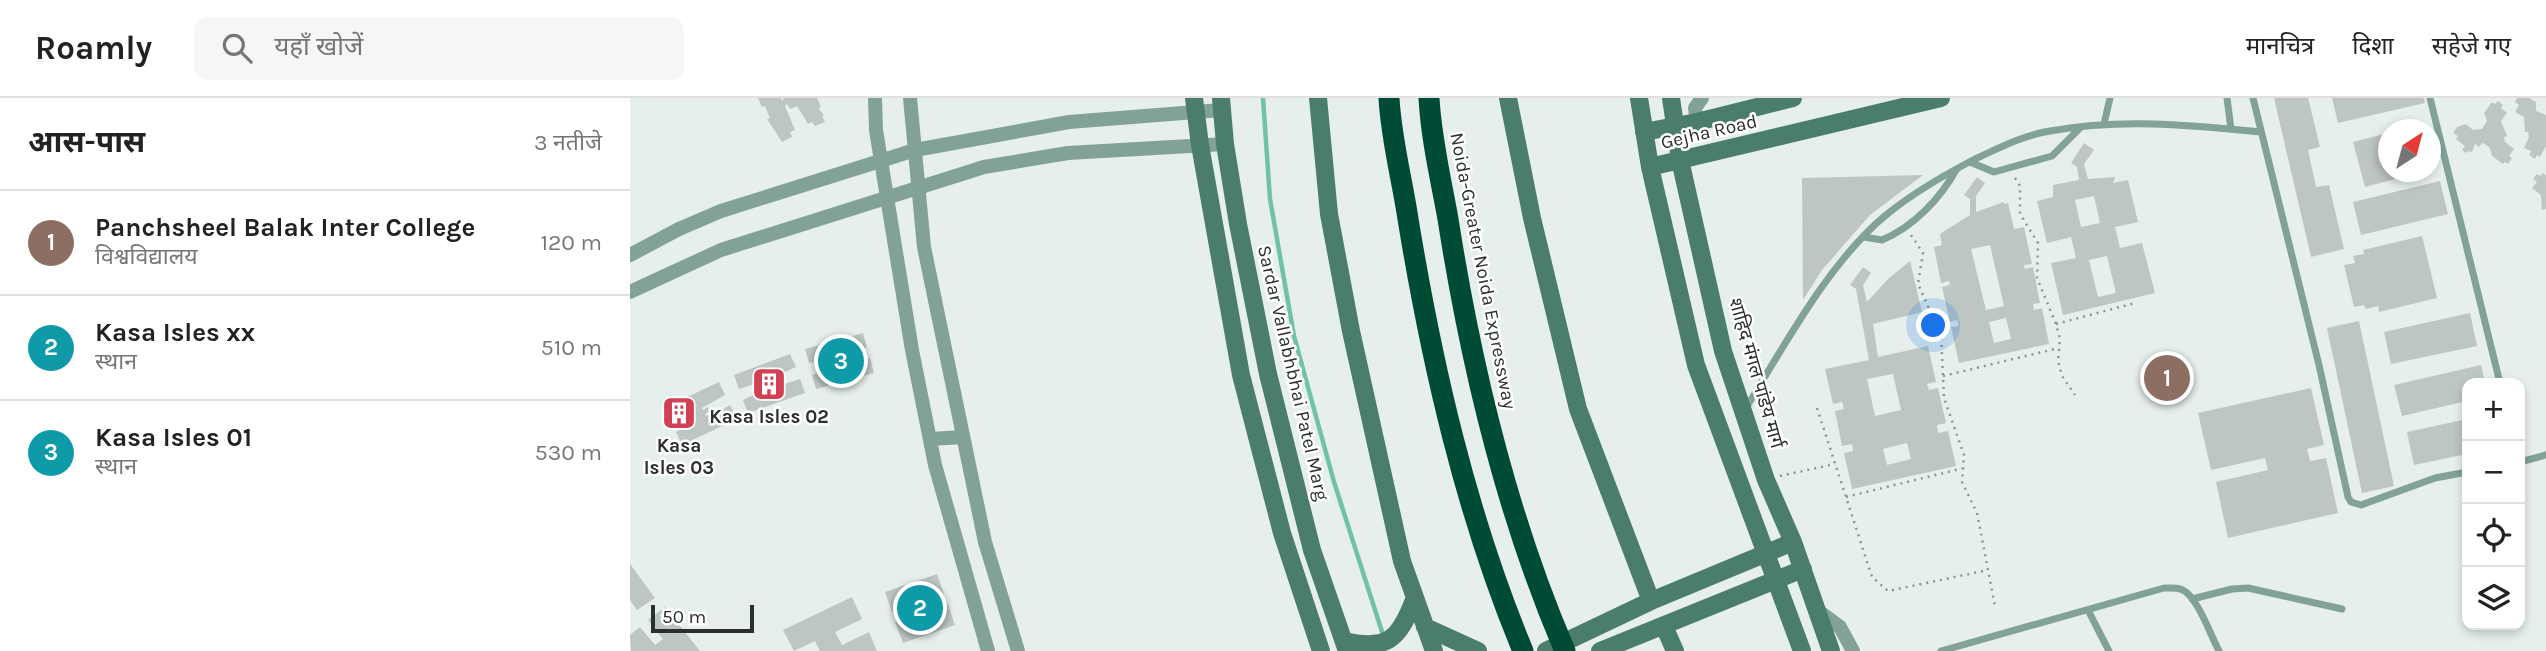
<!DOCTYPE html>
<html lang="hi">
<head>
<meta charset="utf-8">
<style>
	:root { --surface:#fff; --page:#f6f6f6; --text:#222; --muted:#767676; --line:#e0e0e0; --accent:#0b8043 }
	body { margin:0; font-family:Karla,"Noto Sans Devanagari",sans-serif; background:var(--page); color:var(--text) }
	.controls { position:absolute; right:21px; bottom:21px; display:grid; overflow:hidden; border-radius:14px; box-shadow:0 4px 10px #0003 }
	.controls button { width:63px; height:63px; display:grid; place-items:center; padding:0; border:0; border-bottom:2px solid var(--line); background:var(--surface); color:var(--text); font:35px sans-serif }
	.compass { position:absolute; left:1748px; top:21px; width:63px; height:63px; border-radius:50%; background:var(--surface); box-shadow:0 4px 10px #0003; rotate:36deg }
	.scale { position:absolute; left:21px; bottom:18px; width:103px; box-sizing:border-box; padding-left:7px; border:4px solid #2b2f2d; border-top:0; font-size:19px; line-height:24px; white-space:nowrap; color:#2b2f2d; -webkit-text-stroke:5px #fff; paint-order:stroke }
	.you { position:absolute; left:1304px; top:228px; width:24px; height:24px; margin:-18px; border:5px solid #fff; border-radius:50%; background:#1a73e8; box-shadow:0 0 0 10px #1a73e833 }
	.badge { display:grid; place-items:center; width:46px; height:46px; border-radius:50%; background:var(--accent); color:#fff; font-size:23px; font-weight:700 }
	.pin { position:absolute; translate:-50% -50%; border:4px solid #fff; box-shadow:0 2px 7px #0006 }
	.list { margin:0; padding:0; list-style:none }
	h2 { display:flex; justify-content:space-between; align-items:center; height:91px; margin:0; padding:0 28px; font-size:30px }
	h2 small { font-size:23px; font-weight:400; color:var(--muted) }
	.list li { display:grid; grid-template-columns:46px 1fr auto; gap:21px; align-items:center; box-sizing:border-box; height:105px; padding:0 28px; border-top:2px solid var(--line) }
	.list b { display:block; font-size:26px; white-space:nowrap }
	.list p { margin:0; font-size:23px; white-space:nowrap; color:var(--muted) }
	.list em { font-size:23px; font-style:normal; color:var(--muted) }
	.icon { flex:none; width:38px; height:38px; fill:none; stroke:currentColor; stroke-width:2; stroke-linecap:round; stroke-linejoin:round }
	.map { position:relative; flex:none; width:1916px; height:553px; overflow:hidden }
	header { display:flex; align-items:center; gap:42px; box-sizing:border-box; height:98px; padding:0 35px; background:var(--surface); border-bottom:2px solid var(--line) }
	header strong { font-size:33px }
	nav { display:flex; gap:38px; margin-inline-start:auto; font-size:24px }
	.search { width:490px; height:63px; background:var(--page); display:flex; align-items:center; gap:18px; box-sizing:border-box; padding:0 24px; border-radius:14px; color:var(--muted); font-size:26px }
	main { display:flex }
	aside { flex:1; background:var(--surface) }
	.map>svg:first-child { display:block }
</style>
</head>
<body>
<header>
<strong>Roamly</strong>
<div class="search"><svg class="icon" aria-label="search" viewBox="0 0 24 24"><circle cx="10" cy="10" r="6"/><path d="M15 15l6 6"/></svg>यहाँ खोजें</div>
<nav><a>मानचित्र</a><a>दिशा</a><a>सहेजे गए</a></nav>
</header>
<main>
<aside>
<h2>आस-पास<small>3 नतीजे</small></h2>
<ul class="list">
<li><span class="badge" style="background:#8d6e63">1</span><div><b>Panchsheel Balak Inter College</b><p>विश्वविद्यालय</p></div><em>120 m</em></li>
<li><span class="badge" style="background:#0f9aa8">2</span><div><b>Kasa Isles xx</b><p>स्थान</p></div><em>510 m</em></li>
<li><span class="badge" style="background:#0f9aa8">3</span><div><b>Kasa Isles 01</b><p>स्थान</p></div><em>530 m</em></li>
</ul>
</aside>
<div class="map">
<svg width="1916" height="553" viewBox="0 0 1916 553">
	<rect width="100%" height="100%" fill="#e6efeb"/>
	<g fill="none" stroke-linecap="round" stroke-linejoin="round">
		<path stroke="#6fc3a3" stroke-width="4.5" d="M633,0l7,101 24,137 40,146 50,156"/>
	</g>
	<path fill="#bdc6c2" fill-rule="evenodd" d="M128,0h23l1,3 2,-3h33l4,9 -3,1 6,7 -2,1 3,6 -10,4 -3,-4 -4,2 -11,-18 -7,3 -3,-5 -2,2 10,24 -5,2 2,5 -10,5 -15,-23 3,-1 -5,-12 -3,1z
		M1644,0h34l12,49 -12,3 8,37 13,-2 15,64 -33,8z
		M1702,0h92l1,5 -87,20z
		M1887,0h12l7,4v9l10,4v31l-6,11 -3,-2 -2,4 -6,-4 2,-4 -7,-3 5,-11 -1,-5h-3l-1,-15 -9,-5 4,-7 -4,-3z
		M1868,3l5,4 -2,3 6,5 -6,8 6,15 -3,1 1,5 9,7 -5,7 3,2 -4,6 -3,-2 -2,2 -11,-8 -2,-8 -5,-4 -3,-1 -3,4 -4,-3 -3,8 -4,-1 -2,2 -4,-3 3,-4 -9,-7 2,-3 -5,-3 4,-6 9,-3 7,6 9,-1 5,-8 -3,-8 8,-11 3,2z
		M1758,35v39h35l-58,15 -12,-45z
		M1454,45l10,7 -10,14 4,15 27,-2 -2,6 15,-3 10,42 -23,5 5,21 22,-5 13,50 -92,22 -12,-52 25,-5 -5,-21 -24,6 -10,-42 16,-4v-12l26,-5 -2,-13 -6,-4zM1464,98l6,27 -19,4 -6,-27zM1477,158l9,37 -18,4 -9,-37z
		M1913,75l3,2v34l-4,1 -1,-15 -9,-7 5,-6 -4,-3 4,-5 3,2z
		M1293,77l-53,40 -48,55 -19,30 -1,-122z
		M1347,79l8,6 -9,13v16l28,-10v2l4,-1 6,26 10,-2 8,37 -8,1 1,4 8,-2 7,36 -7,1 1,6 8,-2 7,36 -90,19 -8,-36 8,-1 -2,-6 -7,2 -8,-35 8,-2 -1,-4 -8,2 -7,-36 8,-2 -2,-11 30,-19v-16l-6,-4zM1360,147l14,61 -18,4 -15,-61zM1376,220l5,21 -17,4 -5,-21z
		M1810,83l8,33 -87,21 -8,-33z
		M1792,138l15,62 -58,14 -1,-6 -12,3 -2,-4 -10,2 -10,-42 11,-2 -2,-7 11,-2 -1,-4z
		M1280,163l12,51 -49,12 5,33 50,-11 8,36 -9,2 2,6 9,-2 8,35 -9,2 1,8 10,-2 8,35 -104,23 -8,-36 9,-2 -1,-7 -10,2 -7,-35 9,-2 -2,-7 -9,2 -8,-35 44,-9 -13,-71 -6,-4 13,-18 8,6 -8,12 4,17 22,-24zM1263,276l8,36 -26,6 -8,-37zM1277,345l4,16 -24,6 -4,-16z
		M1840,215l7,33 -86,18 -7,-32z
		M1729,223l35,165 -32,7 -35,-165z
		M233,235l4,14 -25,9 1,2 5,-2 2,5 -6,1 1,2 25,-6 4,15 -58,16 -4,-14 22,-8 -2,-9 -23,5 -4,-14z
		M160,256l6,13 -24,11v2l6,-2 1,5 -5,2 1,2 25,-8 5,14 -57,20 -5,-13 21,-10 -3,-8 -22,7 -5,-14z
		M1851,267l4,18h-18v18l-65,15 -8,-31z
		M89,284l6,13 -23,13 1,2 5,-3 2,4 -5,3 1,2 11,-5 1,1 12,-7 7,14 -55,26 -6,-13 20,-12 -4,-8 -21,9 -7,-13z
		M1681,290l13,57 -17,4 3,12 16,-3 12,55 -110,25 -12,-56 52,-12 -3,-12 -54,12 -13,-57z
		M1837,321v35l-53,11 -7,-33z
		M0,466l25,34 -18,12 -7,-10z
		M307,476l7,20 -17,6 3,10 18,-6 7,21 -52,18 -8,-21 18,-6 -3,-10 -18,6 -7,-20z
		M222,499l10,22 -27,13 7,13 27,-13 8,19h-57l-5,-10 -21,10 -11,-21z
		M35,509l35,44h-69l-1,-16 10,-8 15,18 8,-6 -15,-19z"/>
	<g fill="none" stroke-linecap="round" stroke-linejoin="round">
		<path stroke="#8d9491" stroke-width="2.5" stroke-dasharray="2 5" stroke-linecap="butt" d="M1385,80l5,8v28l18,29 -1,35 19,46 4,15 -2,22 4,15 13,19
			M1281,137l12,18 -5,31 23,51 3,63 20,57 -2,27 15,31 18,93
			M1426,226l79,-21
			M1313,278l116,-28
			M1187,310l55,169 16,14 100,-21
			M1150,378l55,-12
			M1216,399l118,-29"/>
		<path stroke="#81a294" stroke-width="7" d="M1597,0l4,31
			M1623,0l66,267 29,132 3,5 10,3 74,-27 32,-6
			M1800,0l70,285
			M1474,26l6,-26
			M1340,64l24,10 58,-16 29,-29
			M1234,139l18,3c31,-13 58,-41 74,-70
			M1116,310c38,-62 83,-146 140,-193 27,-22 58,-40 89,-56 24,-11 49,-24 75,-28 72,-13 139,-6 211,1
			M1890,364l26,-7
			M1562,501l40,-10 16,-1 94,21
			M1458,512l21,41
			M1311,553l223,-63c8,0 15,-1 22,4 13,10 25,44 33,59"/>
		<path stroke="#81a294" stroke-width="14" d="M245,0l1,32 36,220 23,115 53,186
			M280,0l14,149 61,295 33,109
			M1067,24l-2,-14 7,-10
			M0,157l49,-26 42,-18 194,-61 154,-28 152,-12
			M0,194l91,-42 263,-83 84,-14 157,-9
			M300,341l33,-2
			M1187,512l23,17 13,24"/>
		<path stroke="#4a7e6a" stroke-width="18" d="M564,0l6,47 41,230 41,158 39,118
			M591,0l4,46 13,80 30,150 44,176 35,101
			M688,0l11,116 22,117 51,230 32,90
			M878,0l24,120 46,191 73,192
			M1009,0l11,69 46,198 106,286
			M1041,0l9,62 43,191 43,129 27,62 38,109
			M1014,34l53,-10 96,-24
			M1020,69l291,-69
			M1034,528l11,25
			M795,529l53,24
			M714,543c44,10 55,-2 70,-41
			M916,553l105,-50 142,-59
			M970,553l203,-82"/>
		<path stroke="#004b36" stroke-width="21" d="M759,0c2,40 13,81 19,121 24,146 58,295 115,432
			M799,0c2,40 12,82 19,121 23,147 58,295 117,432"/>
	</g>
	<defs>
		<g id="building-square" transform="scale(1.75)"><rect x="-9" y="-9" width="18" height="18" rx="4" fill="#d14053" stroke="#fff"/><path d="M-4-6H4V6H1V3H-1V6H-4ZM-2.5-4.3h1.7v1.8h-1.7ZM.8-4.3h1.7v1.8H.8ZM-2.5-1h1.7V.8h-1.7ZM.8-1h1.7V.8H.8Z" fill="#fff"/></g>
	</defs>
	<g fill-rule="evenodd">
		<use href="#building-square" x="139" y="286"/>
		<use href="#building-square" x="49" y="315"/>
	</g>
	<g text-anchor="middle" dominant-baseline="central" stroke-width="5" stroke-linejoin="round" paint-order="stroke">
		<g font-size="19" fill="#2b2f2d" stroke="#fff">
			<text transform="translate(1079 34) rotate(-13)">Gejha Road</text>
			<text transform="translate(853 173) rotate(79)">Noida-Greater Noida Expressway</text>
			<text transform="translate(663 275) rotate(77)">Sardar Vallabhbhai Patel Marg</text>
			<text transform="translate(1126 275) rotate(74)">शाहिद मंगल पांडेय मार्ग</text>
		</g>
		<g font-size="19" font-weight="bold" fill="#2b2f2d" stroke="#fff">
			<text x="139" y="319">Kasa Isles 02</text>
			<text x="49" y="348">Kasa<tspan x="49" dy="22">Isles 03</tspan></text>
		</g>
	</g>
</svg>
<div class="controls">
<button>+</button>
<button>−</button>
<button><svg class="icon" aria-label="locate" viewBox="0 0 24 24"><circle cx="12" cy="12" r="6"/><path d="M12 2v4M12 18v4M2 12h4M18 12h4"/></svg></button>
<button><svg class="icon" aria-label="layers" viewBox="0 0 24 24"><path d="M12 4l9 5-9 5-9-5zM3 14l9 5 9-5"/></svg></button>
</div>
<svg class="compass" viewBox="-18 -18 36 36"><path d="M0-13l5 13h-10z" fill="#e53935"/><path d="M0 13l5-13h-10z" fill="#767676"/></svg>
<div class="scale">50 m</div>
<div class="you"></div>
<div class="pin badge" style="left:1537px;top:280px;background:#8d6e63">1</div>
<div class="pin badge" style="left:290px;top:510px;background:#0f9aa8">2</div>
<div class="pin badge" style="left:211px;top:263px;background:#0f9aa8">3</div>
</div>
</main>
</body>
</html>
